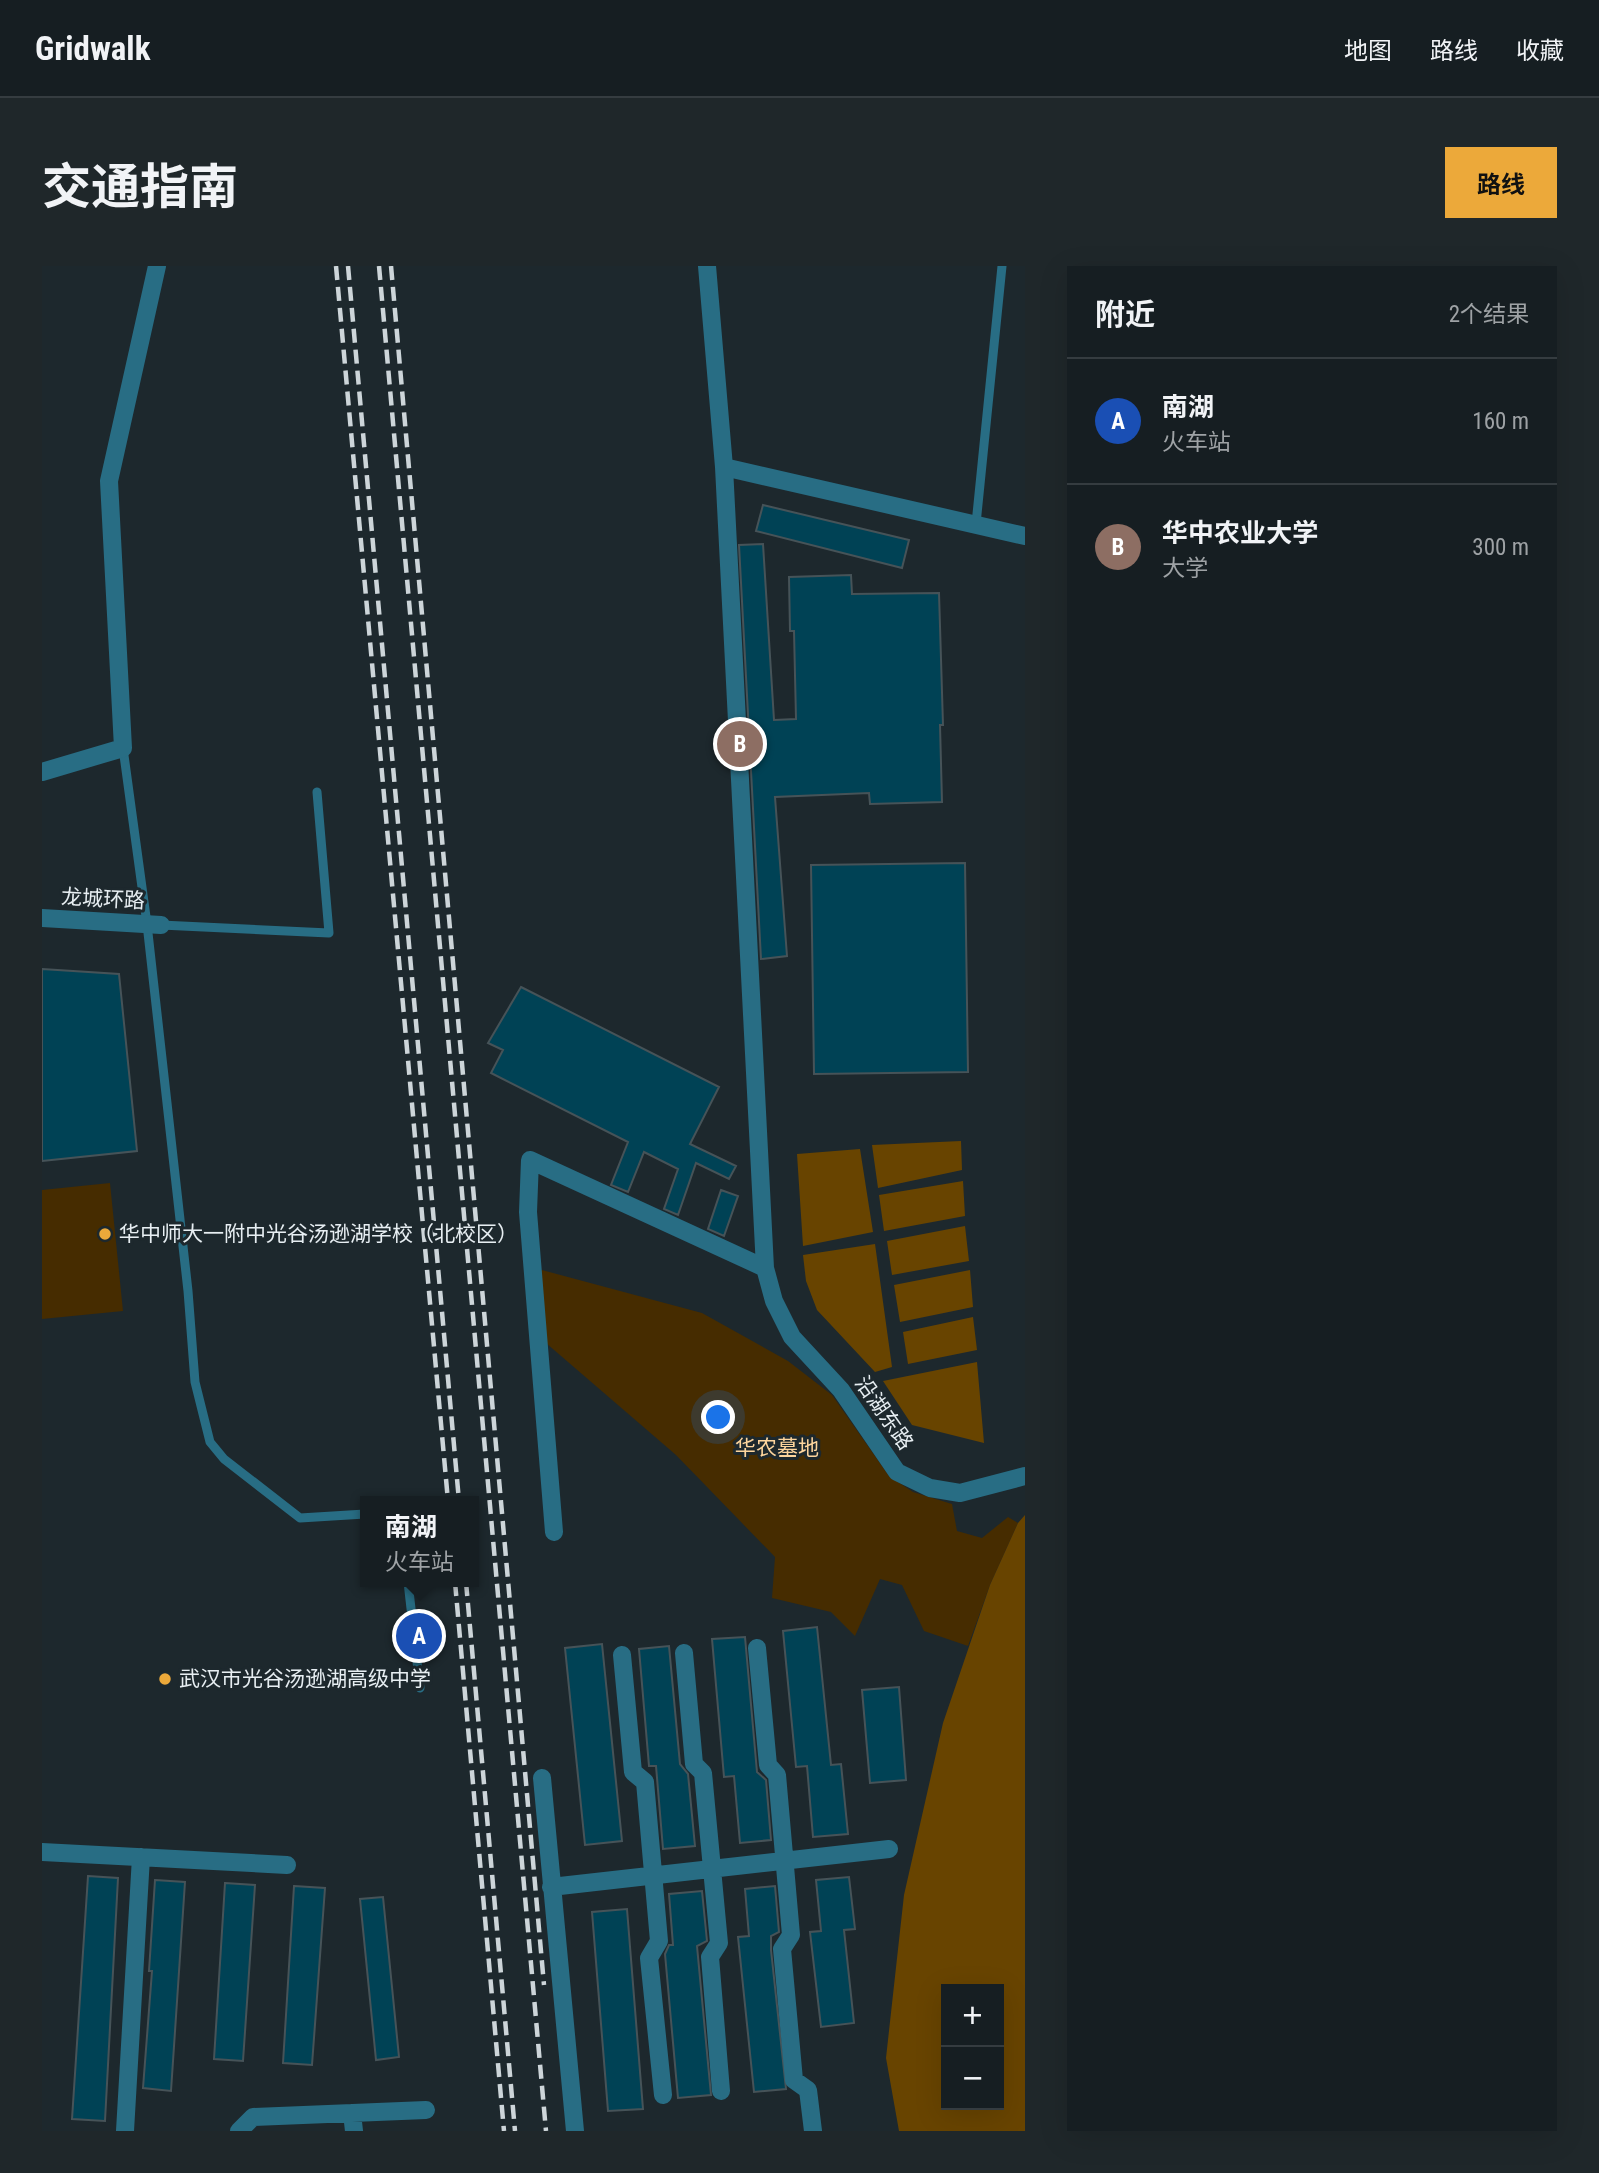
<!DOCTYPE html>
<html lang="zh">
<head>
<meta charset="utf-8">
<style>
	:root { --surface:#161e22; --page:#1f272a; --text:#f1f3f6; --muted:#9ea2a5; --line:#353c40; --accent:#eca93a }
	body { margin:0; font-family:"Roboto Condensed","Noto Sans SC",sans-serif; background:var(--page); color:var(--text) }
	.controls { position:absolute; right:21px; bottom:21px; display:grid; overflow:hidden; border-radius:0px; box-shadow:0 7px 28px #0002 }
	.controls button { width:63px; height:63px; display:grid; place-items:center; padding:0; border:0; border-bottom:2px solid var(--line); background:var(--surface); color:var(--text); font:35px sans-serif }
	.you { position:absolute; left:677px; top:1152px; width:24px; height:24px; margin:-18px; border:5px solid #fff; border-radius:50%; background:#1a73e8; box-shadow:0 0 0 10px #1a73e833 }
	.badge { display:grid; place-items:center; width:46px; height:46px; border-radius:50%; background:var(--accent); color:#fff; font-size:23px; font-weight:700 }
	.pin { position:absolute; translate:-50% -50%; border:4px solid #fff; box-shadow:0 2px 7px #0006 }
	.popup { position:absolute; left:318px; top:1230px; width:119px; height:91px; box-sizing:border-box; display:grid; place-content:center; border-radius:0px; background:var(--surface); filter:drop-shadow(0 2px 5px #0005); font-size:23px; white-space:nowrap; color:var(--muted) }
	.popup b { font-size:26px; color:var(--text) }
	.popup::after { content:''; position:absolute; left:50%; top:100%; margin-left:-14px; border:14px solid transparent; border-top-color:var(--surface) }
	.list { margin:0; padding:0; list-style:none }
	h2 { display:flex; justify-content:space-between; align-items:center; height:91px; margin:0; padding:0 28px; font-size:30px }
	h2 small { font-size:23px; font-weight:400; color:var(--muted) }
	.list li { display:grid; grid-template-columns:46px 1fr auto; gap:21px; align-items:center; box-sizing:border-box; height:126px; padding:0 28px; border-top:2px solid var(--line) }
	.list b { display:block; font-size:26px; white-space:nowrap }
	.list p { margin:0; font-size:23px; white-space:nowrap; color:var(--muted) }
	.list em { font-size:23px; font-style:normal; color:var(--muted) }
	.map { position:relative; flex:none; width:983px; height:1865px; overflow:hidden; border-radius:0px }
	header { display:flex; align-items:center; gap:42px; box-sizing:border-box; height:98px; padding:0 35px; background:var(--surface); border-bottom:2px solid var(--line) }
	header strong { font-size:33px }
	nav { display:flex; gap:38px; margin-inline-start:auto; font-size:24px }
	.intro { display:flex; align-items:center; justify-content:space-between; box-sizing:border-box; height:168px; padding:0 42px }
	h1 { margin:0; font-size:49px }
	.button { padding:18px 32px; border-radius:0px; background:var(--accent); color:#111; font-size:24px; font-weight:700 }
	main { display:flex; gap:42px; padding:0 42px }
	aside { flex:1; background:var(--surface); border-radius:0px; box-shadow:0 7px 28px #0002 }
	.map>svg:first-child { display:block }
</style>
</head>
<body>
<header>
<strong>Gridwalk</strong>
<nav><a>地图</a><a>路线</a><a>收藏</a></nav>
</header>
<div class="intro"><h1>交通指南</h1><a class="button">路线</a></div>
<main>
<div class="map">
<svg width="983" height="1865" viewBox="0 0 983 1865">
	<rect width="100%" height="100%" fill="#1d282d"/>
	<path fill="#462c00" d="M68,917l13,128 -81,8v-129z
		M485,1000l175,47 86,48 44,34 57,81 24,16 39,12 5,27 25,7 26,-21 10,6 -28,62 -22,61 -44,-15 -22,-46 -22,-6 -25,57 -24,-24 -59,-14 3,-41 -99,-102 -137,-118z"/>
	<path fill="#684400" fill-rule="evenodd" d="M919,875l1,29 -84,18 -6,-43z
		M818,883l13,83 -70,14 -6,-92z
		M921,915l2,35 -81,15 -5,-36z
		M923,960l4,35 -77,14 -5,-34z
		M833,978l17,123 -17,5 -58,-62 -11,-29 -3,-26z
		M928,1004l3,37 -73,15 -6,-37z
		M931,1051l4,33 -69,14 -5,-32z
		M935,1096l7,81 -72,-18 -29,-44z
		M983,1249v616h-126l-13,-73 18,-163 39,-172 47,-138 28,-62zM904,1723h53v116h-53z"/>
	<path fill="#004255" stroke="#465358" stroke-width="2" d="M721,239l146,35 -7,28 -146,-37z
		M721,278l11,176 22,-1 -2,-88h-4l-1,-54 62,-2 1,19 87,-1 4,132h-3l2,77 -72,2 -1,-11 -94,4 12,159 -26,3 -22,-414z
		M923,597l3,209 -154,2 -3,-209z
		M0,703l77,5 18,177 -95,10z
		M479,721l198,100 -29,57 46,22 -7,13 -33,-16 -18,52 -14,-6 14,-40 -34,-17 -16,40 -17,-7 17,-43 -137,-69 12,-23 -15,-7z
		M679,924l17,6 -14,40 -16,-7z
		M775,1361l14,138 10,-1 7,70 -35,3 -6,-71 -11,1 -13,-136z
		M703,1371l12,135 9,8 5,60 -31,3 -6,-67 -10,1 -12,-138z
		M560,1378l20,197 -37,4 -20,-197z
		M627,1380l11,118 8,10 7,72 -32,3 -7,-83h-7l-10,-117z
		M857,1421l7,93 -36,3 -8,-93z
		M46,1610l30,2 -13,243 -33,-2z
		M807,1611l6,52 -11,1 10,93 -33,4 -11,-95 11,-1 -5,-51z
		M113,1614l30,2 -14,209 -28,-3 9,-117h-3z
		M183,1617l30,2 -12,176 -29,-2z
		M252,1620l31,2 -13,177 -29,-2z
		M733,1620l4,46 -8,4v14l15,139 -32,3 -16,-155 11,-1 -4,-47z
		M660,1625l5,50 -10,5 14,149 -33,3 -13,-144 4,-9h4l-4,-51z
		M341,1631l16,160 -23,3 -16,-161z
		M585,1643l16,200 -35,2 -16,-199z"/>
	<g fill="none" stroke-linecap="round" stroke-linejoin="round">
		<path stroke="#286d84" stroke-width="9" d="M934,258l26,-258
			M81,482l24,176 41,367 7,91 15,60 14,17 76,59 65,-4
			M119,659l168,8 -12,-141
			M366,1316l12,106"/>
		<path stroke="#286d84" stroke-width="18" d="M665,0l17,201 41,801 9,33 18,36 49,53 56,82 33,16 30,5 65,-17
			M682,201l301,69
			M0,506l81,-24 -14,-267 48,-215
			M0,652l119,7
			M512,1266l-26,-320 2,-52 235,108
			M715,1382l11,117 9,10 14,160 -9,14 12,131 14,10 5,41
			M642,1387l10,111 9,9 16,170 -9,14 11,134
			M580,1389l11,117 12,10 14,159 -10,17 14,137
			M500,1512l33,353
			M0,1586l245,13
			M509,1621l338,-38
			M310,1847l2,18
			M83,1865l16,-274
			M197,1865l14,-14 173,-7"/>
		<path stroke="#cdd5d9" stroke-width="4.5" stroke-dasharray="14 7" stroke-linecap="butt" d="M294,0l112,1235
			M306,0l111,1235
			M337,0l167,1865
			M349,0l153,1719
			M413,1316l49,549
			M424,1316l49,549"/>
	</g>
	<g fill="#eca93a" stroke="#1d282d" stroke-width="2.5">
		<circle cx="63" cy="968" r="7"/>
		<circle cx="123" cy="1413" r="7"/>
	</g>
	<g text-anchor="middle" dominant-baseline="central" stroke-width="6" stroke-linejoin="round" paint-order="stroke">
		<g font-size="21" fill="#e7eef2" stroke="#1d282d">
			<text transform="translate(61 633) rotate(3)">龙城环路</text>
			<text transform="translate(842 1147) rotate(55)">沿湖东路</text>
		</g>
		<g font-size="21" fill="#e7eef2" stroke="#1d282d" text-anchor="start">
			<text x="77" y="968">华中师大一附中光谷汤逊湖学校（北校区）</text>
			<text x="137" y="1413">武汉市光谷汤逊湖高级中学</text>
		</g>
		<g font-size="21" fill="#fdd59d" stroke="#1d282d">
			<text x="735" y="1182">华农墓地</text>
		</g>
	</g>
</svg>
<div class="controls">
<button>+</button>
<button>−</button>
</div>
<div class="you"></div>
<div class="pin badge" style="left:377px;top:1370px;background:#1a4fb4">A</div>
<div class="popup"><b>南湖</b>火车站</div>
<div class="pin badge" style="left:698px;top:478px;background:#8d6e63">B</div>
</div>
<aside>
<h2>附近<small>2个结果</small></h2>
<ul class="list">
<li><span class="badge" style="background:#1a4fb4">A</span><div><b>南湖</b><p>火车站</p></div><em>160 m</em></li>
<li><span class="badge" style="background:#8d6e63">B</span><div><b>华中农业大学</b><p>大学</p></div><em>300 m</em></li>
</ul>
</aside>
</main>
</body>
</html>
